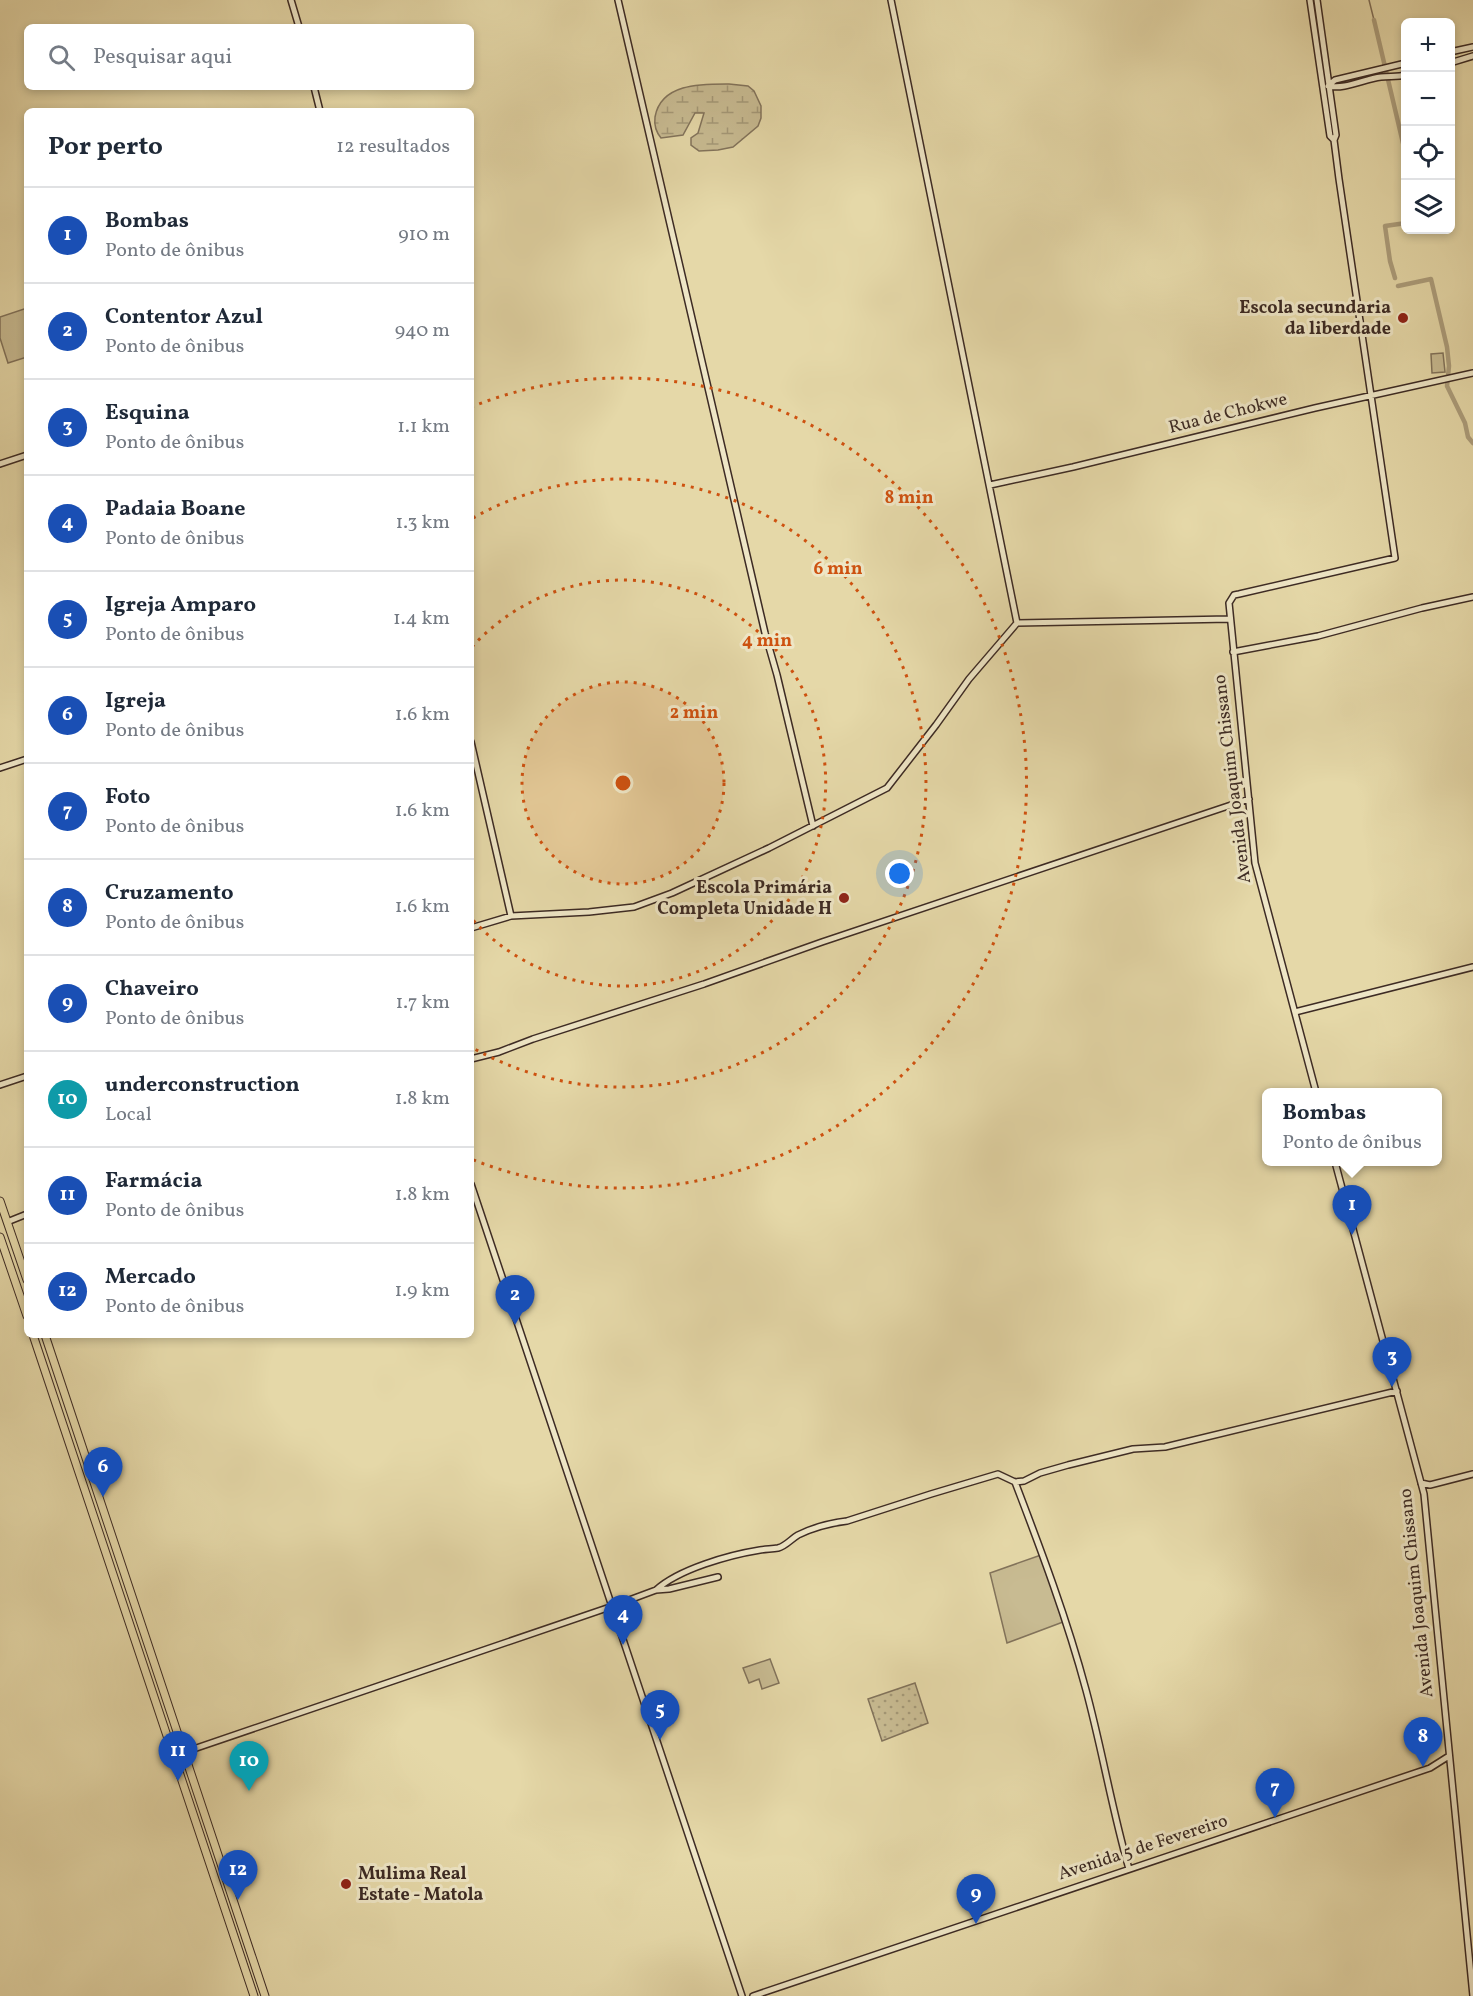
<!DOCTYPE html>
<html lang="pt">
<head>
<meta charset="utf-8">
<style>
	:root { --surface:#fff; --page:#f2f2f3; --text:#1f2937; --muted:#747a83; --line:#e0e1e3; --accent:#7c3aed }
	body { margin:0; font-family:Vollkorn,serif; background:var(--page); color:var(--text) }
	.controls { position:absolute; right:18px; top:18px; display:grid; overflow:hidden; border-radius:9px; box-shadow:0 3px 9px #0003 }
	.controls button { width:54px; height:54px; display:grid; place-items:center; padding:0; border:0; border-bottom:2px solid var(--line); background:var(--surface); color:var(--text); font:30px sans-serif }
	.you { position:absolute; left:900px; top:874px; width:21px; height:21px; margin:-15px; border:4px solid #fff; border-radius:50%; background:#1a73e8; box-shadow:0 0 0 9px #1a73e833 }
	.badge { display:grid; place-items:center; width:39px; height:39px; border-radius:50%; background:var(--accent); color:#fff; font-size:20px; font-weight:700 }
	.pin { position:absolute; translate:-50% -50px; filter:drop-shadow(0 2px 3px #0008) }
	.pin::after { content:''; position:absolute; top:32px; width:21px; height:18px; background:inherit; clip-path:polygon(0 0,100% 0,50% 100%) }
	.popup { position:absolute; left:1262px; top:1088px; width:180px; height:78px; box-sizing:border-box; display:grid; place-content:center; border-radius:9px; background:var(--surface); filter:drop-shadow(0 2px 4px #0005); font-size:20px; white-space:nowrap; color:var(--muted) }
	.popup b { font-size:22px; color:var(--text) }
	.popup::after { content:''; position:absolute; left:50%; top:100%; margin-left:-12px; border:12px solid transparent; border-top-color:var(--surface) }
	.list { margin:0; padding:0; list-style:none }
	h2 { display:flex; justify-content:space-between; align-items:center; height:78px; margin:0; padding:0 24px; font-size:26px }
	h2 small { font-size:20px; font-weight:400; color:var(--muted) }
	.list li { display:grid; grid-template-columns:39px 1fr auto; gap:18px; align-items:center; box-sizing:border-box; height:96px; padding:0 24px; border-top:2px solid var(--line) }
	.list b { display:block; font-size:22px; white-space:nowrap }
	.list p { margin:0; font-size:20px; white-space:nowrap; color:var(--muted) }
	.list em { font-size:20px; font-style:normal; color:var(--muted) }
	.icon { flex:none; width:33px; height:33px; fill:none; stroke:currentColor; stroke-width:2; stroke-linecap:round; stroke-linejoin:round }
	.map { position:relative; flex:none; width:1473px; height:1996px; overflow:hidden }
	.search { position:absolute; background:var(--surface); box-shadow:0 3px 9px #0003; left:24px; top:24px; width:450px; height:66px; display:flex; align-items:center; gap:15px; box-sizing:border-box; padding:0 21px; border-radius:9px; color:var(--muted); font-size:22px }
	.panel { position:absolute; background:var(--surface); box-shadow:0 3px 9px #0003; left:24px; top:108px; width:450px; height:1230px; border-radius:9px }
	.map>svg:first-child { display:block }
</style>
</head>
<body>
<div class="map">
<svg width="1473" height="1996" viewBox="0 0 1473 1996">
	<defs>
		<pattern id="grass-dots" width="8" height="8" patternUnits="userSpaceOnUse" patternTransform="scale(1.5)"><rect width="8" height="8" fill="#c8bb92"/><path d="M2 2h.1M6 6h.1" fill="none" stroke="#a49877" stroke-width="1.8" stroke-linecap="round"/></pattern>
		<pattern id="wetland-marsh" width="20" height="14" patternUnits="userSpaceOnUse" patternTransform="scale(1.5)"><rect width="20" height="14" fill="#c8bb92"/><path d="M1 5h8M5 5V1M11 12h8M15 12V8" fill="none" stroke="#a49877"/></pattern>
	</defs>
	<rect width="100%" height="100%" fill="#e5d8a8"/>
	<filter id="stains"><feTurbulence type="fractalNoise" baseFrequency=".00333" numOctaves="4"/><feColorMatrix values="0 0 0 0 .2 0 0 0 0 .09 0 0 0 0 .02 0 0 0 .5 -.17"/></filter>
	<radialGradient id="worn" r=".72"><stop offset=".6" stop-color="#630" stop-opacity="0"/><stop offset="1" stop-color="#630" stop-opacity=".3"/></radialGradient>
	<path fill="url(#grass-dots)" stroke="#82735b" stroke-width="1.5" d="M915,1683l13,40 -46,18 -14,-42z"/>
	<path fill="url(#wetland-marsh)" stroke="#82735b" stroke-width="1.5" d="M729,84l19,2 6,5 7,15v12l-3,8 -25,21 -15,3 -19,1 -8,-6v-7l7,-5 6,-20h-9l-12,22 -22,3c-5,-6 -7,-13 -6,-21 6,-34 47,-33 74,-33z"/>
	<path fill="#c8bb92" stroke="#82735b" stroke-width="1.5" d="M27,308v49l-19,6 -8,-25v-21z
		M1443,353l2,19 -13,1 -1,-19z
		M1041,1555l22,67 -56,21 -17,-70z
		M770,1659l9,24 -17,6 -3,-10 -10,4 -6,-15z"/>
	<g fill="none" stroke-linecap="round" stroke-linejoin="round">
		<path stroke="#806f58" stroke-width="1.5" d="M1369,0l5,20"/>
		<path stroke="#ac9d7b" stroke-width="4.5" d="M1374,20l32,136
			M1395,278l-5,-17 -5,-35 21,-3
			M1398,286l33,-7 16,68 2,19 -2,20 18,37 3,14 5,6"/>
		<g stroke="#3d2b24" stroke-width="8">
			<path id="secondary" d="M291,0l8,27
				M618,0l147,633 12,42 36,151
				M891,0l126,623
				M1310,0l20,136 4,4
				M1450,52l23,-5
				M1450,63l23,-7
				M1329,85l6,-5 71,-17
				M1328,86c17,4 36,-7 53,-9 9,-1 16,0 25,-2
				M314,87l6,24
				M0,464l27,-9
				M990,485l83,-18 242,-59 158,-35
				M1233,652l85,-16 104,-28 51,-11
				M471,742l40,174
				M0,768l27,-9
				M471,928l40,-12 78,-4 45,-5 38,-14 97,-45 118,-60 49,-63 33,-46 48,-56 213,-4
				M1295,1012l178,-45
				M471,1059l28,-7 34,-13 171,-55 118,-42 427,-143
				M0,1085l27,-9
				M1316,1092l-61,-229 -26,-260 5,-8 5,-1 156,-36 -56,-379 -5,-39 2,-5 -19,-135
				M1335,1162l89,332 49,502
				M471,1184l271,812
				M7,1222l20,-8
				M1015,1482c26,68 52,137 71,208 16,59 26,120 43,179
				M1421,1483l9,2 43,-11
				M656,1590c23,-21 73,-35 104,-40 6,-1 12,-1 18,-2 8,-2 13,-9 20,-13 14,-7 33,-12 49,-14l84,-27 67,-20 17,8 9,-1 16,-8 28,-8 65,-16 32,-2 232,-56
				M173,1756l440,-150 43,-16 13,-1 49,-12
				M753,1996l677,-228 19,-12"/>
		</g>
		<g stroke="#3d2b24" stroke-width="9">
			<path id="highway" d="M0,1201l27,79
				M0,1237l27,79
				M33,1335l221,661
				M45,1335l220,661"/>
		</g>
		<use href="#secondary" stroke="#eee6c6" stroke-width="5"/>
		<use href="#highway" stroke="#e5d8a8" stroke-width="7"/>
	</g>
	<circle cx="623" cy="783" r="101" fill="#ce5210" fill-opacity=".12"/>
	<g fill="none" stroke="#ce5210" stroke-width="3" stroke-dasharray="3 6">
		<circle cx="623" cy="783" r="101"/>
		<path d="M472 647A203 203 0 1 1 472 919"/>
		<path d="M473 518A304 304 0 1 1 473 1048"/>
		<path d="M471 407A405 405 0 1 1 471 1159"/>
	</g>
	<g fill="#8f2418" stroke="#eee6c6" stroke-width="2">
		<circle cx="1403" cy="318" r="6"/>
		<circle cx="844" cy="898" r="6"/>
		<circle cx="346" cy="1884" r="6"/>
	</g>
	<g text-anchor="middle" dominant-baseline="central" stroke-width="6" stroke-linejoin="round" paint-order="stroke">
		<g font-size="18" font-weight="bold" fill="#3d2b24" stroke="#eee6c6" text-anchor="end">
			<text x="1391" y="308">Escola secundaria<tspan x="1391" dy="21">da liberdade</tspan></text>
			<text x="832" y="888">Escola Primária<tspan x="832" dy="21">Completa Unidade H</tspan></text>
			<text x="358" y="1874" text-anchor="start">Mulima Real<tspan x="358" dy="21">Estate - Matola</tspan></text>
		</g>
		<g font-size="18" fill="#3d2b24" stroke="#eee6c6">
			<text transform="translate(1228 414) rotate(-14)">Rua de Chokwe</text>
			<text transform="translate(1233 779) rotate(-97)">Avenida Joaquim Chissano</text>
			<text transform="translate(1417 1593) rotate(-96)">Avenida Joaquim Chissano</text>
			<text transform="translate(1143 1848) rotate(-18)">Avenida 5 de Fevereiro</text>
		</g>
	</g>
	<circle cx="623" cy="783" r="9" fill="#ce5210" stroke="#eee6c6" stroke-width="3"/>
	<g font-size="18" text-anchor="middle" font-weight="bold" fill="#ce5210" stroke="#eee6c6" stroke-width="6" stroke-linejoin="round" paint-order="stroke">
		<text x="909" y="503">8 min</text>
		<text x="838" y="574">6 min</text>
		<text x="767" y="646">4 min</text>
		<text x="694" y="718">2 min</text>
	</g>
	<rect width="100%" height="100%" filter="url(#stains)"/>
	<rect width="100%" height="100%" fill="url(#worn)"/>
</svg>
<div class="controls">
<button>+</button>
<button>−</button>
<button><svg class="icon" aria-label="locate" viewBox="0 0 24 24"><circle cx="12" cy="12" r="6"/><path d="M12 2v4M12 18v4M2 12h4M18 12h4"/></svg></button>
<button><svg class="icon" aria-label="layers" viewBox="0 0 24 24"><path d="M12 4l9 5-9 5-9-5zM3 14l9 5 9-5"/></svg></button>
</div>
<div class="you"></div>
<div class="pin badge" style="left:1352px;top:1235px;background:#1a4fb4">1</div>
<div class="popup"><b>Bombas</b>Ponto de ônibus</div>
<div class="pin badge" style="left:515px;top:1325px;background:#1a4fb4">2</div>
<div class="pin badge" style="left:1392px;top:1387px;background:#1a4fb4">3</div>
<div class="pin badge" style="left:623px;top:1645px;background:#1a4fb4">4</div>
<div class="pin badge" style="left:660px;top:1740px;background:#1a4fb4">5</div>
<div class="pin badge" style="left:103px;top:1497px;background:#1a4fb4">6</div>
<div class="pin badge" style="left:1275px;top:1818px;background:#1a4fb4">7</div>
<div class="pin badge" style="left:1423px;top:1767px;background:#1a4fb4">8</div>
<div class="pin badge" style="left:976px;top:1924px;background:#1a4fb4">9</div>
<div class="pin badge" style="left:249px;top:1791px;background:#0f9aa8">10</div>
<div class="pin badge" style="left:178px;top:1781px;background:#1a4fb4">11</div>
<div class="pin badge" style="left:238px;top:1900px;background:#1a4fb4">12</div>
<div class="search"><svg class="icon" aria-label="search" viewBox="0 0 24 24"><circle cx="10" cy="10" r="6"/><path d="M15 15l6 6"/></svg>Pesquisar aqui</div>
<section class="panel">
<h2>Por perto<small>12 resultados</small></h2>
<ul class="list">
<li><span class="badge" style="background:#1a4fb4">1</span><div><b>Bombas</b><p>Ponto de ônibus</p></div><em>910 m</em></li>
<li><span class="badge" style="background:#1a4fb4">2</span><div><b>Contentor Azul</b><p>Ponto de ônibus</p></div><em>940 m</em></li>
<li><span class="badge" style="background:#1a4fb4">3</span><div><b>Esquina</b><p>Ponto de ônibus</p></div><em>1.1 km</em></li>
<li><span class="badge" style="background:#1a4fb4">4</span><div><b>Padaia Boane</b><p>Ponto de ônibus</p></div><em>1.3 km</em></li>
<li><span class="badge" style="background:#1a4fb4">5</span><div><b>Igreja Amparo</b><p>Ponto de ônibus</p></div><em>1.4 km</em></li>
<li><span class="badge" style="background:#1a4fb4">6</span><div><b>Igreja</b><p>Ponto de ônibus</p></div><em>1.6 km</em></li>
<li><span class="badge" style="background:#1a4fb4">7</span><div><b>Foto</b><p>Ponto de ônibus</p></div><em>1.6 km</em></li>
<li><span class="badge" style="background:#1a4fb4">8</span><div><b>Cruzamento</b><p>Ponto de ônibus</p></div><em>1.6 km</em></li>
<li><span class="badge" style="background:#1a4fb4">9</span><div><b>Chaveiro</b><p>Ponto de ônibus</p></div><em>1.7 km</em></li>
<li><span class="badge" style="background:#0f9aa8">10</span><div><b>underconstruction</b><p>Local</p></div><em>1.8 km</em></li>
<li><span class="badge" style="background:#1a4fb4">11</span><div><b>Farmácia</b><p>Ponto de ônibus</p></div><em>1.8 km</em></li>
<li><span class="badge" style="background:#1a4fb4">12</span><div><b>Mercado</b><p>Ponto de ônibus</p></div><em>1.9 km</em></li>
</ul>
</section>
</div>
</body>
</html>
